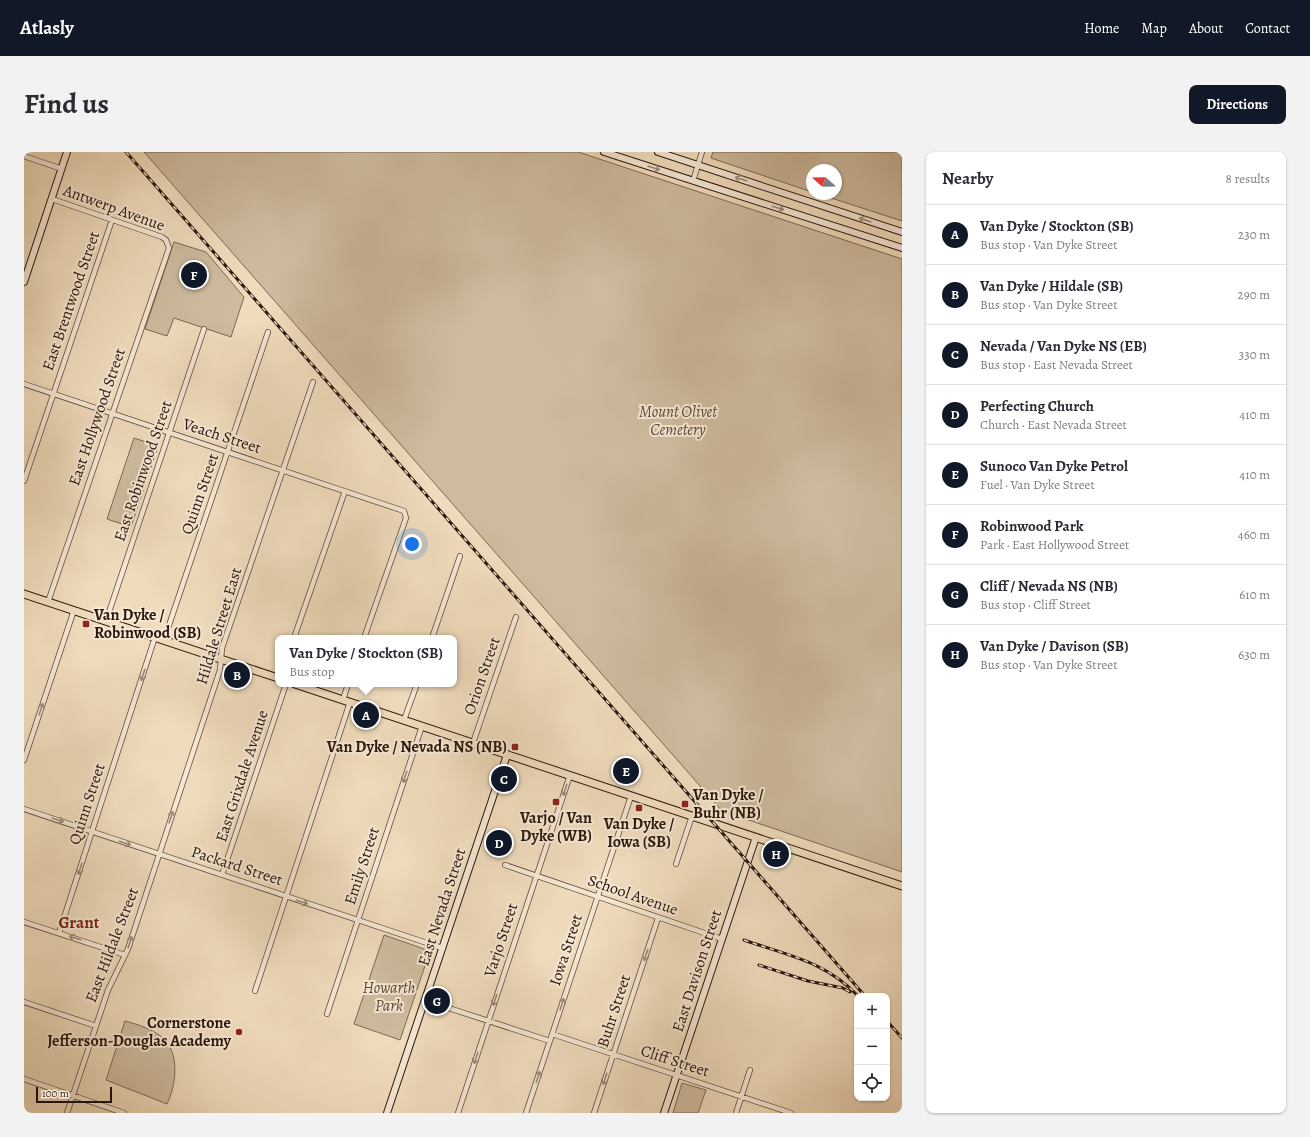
<!DOCTYPE html>
<html lang="en">
<head>
<meta charset="utf-8">
<style>
	:root { --surface:#fff; --page:#f2f2f3; --text:#2b2b33; --muted:#7c7c81; --line:#e1e1e2; --accent:#111827 }
	body { margin:0; font-family:Alegreya,serif; background:var(--page); color:var(--text) }
	.controls { position:absolute; right:12px; bottom:12px; display:grid; overflow:hidden; border-radius:8px; box-shadow:0 1px 3px #0004 }
	.controls button { width:36px; height:36px; display:grid; place-items:center; padding:0; border:0; border-bottom:1px solid var(--line); background:var(--surface); color:var(--text); font:20px sans-serif }
	.compass { position:absolute; left:782px; top:12px; width:36px; height:36px; border-radius:50%; background:var(--surface); box-shadow:0 1px 3px #0004; rotate:290deg }
	.scale { position:absolute; left:12px; bottom:10px; width:76px; box-sizing:border-box; padding-left:4px; border:2px solid #2a170d; border-top:0; font-size:11px; line-height:14px; white-space:nowrap; color:#2a170d; -webkit-text-stroke:3px #f5e8d4; paint-order:stroke }
	.you { position:absolute; left:388px; top:392px; width:14px; height:14px; margin:-10px; border:3px solid #fff; border-radius:50%; background:#1a73e8; box-shadow:0 0 0 6px #1a73e833 }
	.badge { display:grid; place-items:center; width:26px; height:26px; border-radius:50%; background:var(--accent); color:#fff; font-size:13px; font-weight:700 }
	.pin { position:absolute; translate:-50% -50%; border:2px solid #fff; box-shadow:0 1px 4px #0006 }
	.popup { position:absolute; left:251px; top:483px; width:182px; height:52px; box-sizing:border-box; display:grid; place-content:center; border-radius:8px; background:var(--surface); filter:drop-shadow(0 1px 3px #0005); font-size:13px; white-space:nowrap; color:var(--muted) }
	.popup b { font-size:15px; color:var(--text) }
	.popup::after { content:''; position:absolute; left:50%; top:100%; margin-left:-8px; border:8px solid transparent; border-top-color:var(--surface) }
	.list { margin:0; padding:0; list-style:none }
	h2 { display:flex; justify-content:space-between; align-items:center; height:52px; margin:0; padding:0 16px; font-size:17px }
	h2 small { font-size:13px; font-weight:400; color:var(--muted) }
	.list li { display:grid; grid-template-columns:26px 1fr auto; gap:12px; align-items:center; box-sizing:border-box; height:60px; padding:0 16px; border-top:1px solid var(--line) }
	.list b { display:block; font-size:15px; white-space:nowrap }
	.list p { margin:0; font-size:13px; white-space:nowrap; color:var(--muted) }
	.list em { font-size:13px; font-style:normal; color:var(--muted) }
	.icon { flex:none; width:22px; height:22px; fill:none; stroke:currentColor; stroke-width:2; stroke-linecap:round; stroke-linejoin:round }
	.map { position:relative; flex:none; width:878px; height:961px; overflow:hidden; border-radius:8px }
	header { display:flex; align-items:center; gap:24px; box-sizing:border-box; height:56px; padding:0 20px; background:var(--accent); color:#fff }
	header strong { font-size:19px }
	nav { display:flex; gap:22px; margin-inline-start:auto; font-size:14px }
	.intro { display:flex; align-items:center; justify-content:space-between; box-sizing:border-box; height:96px; padding:0 24px }
	h1 { margin:0; font-size:28px }
	.button { padding:10px 18px; border-radius:8px; background:var(--accent); color:#fff; font-size:14px; font-weight:700 }
	main { display:flex; gap:24px; padding:0 24px }
	aside { flex:1; background:var(--surface); border-radius:8px; box-shadow:0 1px 3px #0004 }
	.map>svg:first-child { display:block }
</style>
</head>
<body>
<header>
<strong>Atlasly</strong>
<nav><a>Home</a><a>Map</a><a>About</a><a>Contact</a></nav>
</header>
<div class="intro"><h1>Find us</h1><a class="button">Directions</a></div>
<main>
<div class="map">
<svg width="878" height="961" viewBox="0 0 878 961">
	<rect width="100%" height="100%" fill="#f0dcbd"/>
	<filter id="stains"><feTurbulence type="fractalNoise" baseFrequency=".005" numOctaves="4"/><feColorMatrix values="0 0 0 0 .2 0 0 0 0 .09 0 0 0 0 .02 0 0 0 .5 -.17"/></filter>
	<radialGradient id="worn" r=".72"><stop offset=".6" stop-color="#630" stop-opacity="0"/><stop offset="1" stop-color="#630" stop-opacity=".3"/></radialGradient>
	<path fill="#cebb9f" stroke="#7c6956" d="M120,0h434l324,107v613l-180,-61z
		M689,0h189v69l-83,-27h17v-24h-24v22l-101,-34z
		M150,90l32,10 38,45 -13,40 -57,-19 -7,18 -22,-7z
		M110,286l24,8 -27,81 -24,-8z
		M360,783l46,16 -30,89 -46,-16z
		M101,869c12,3 30,9 39,18 16,16 12,47 3,65l-61,-24z
		M658,931l24,7 -8,23h-25z"/>
	<g fill="none" stroke-linecap="round" stroke-linejoin="round">
		<g stroke="#5c4839" stroke-width="6">
			<path id="street" d="M0,4l38,13
				M669,29l9,-29
				M0,232l380,127 2,7 -42,120
				M0,329l88,-261
				M24,450l121,-354 -3,-8 -4,-3 -110,-38
				M82,469l98,-292
				M270,486l51,-147
				M408,486l28,-82
				M140,488l104,-308
				M319,548l5,-16
				M380,568l13,-36
				M449,591l43,-126
				M0,608l50,-150
				M0,657l418,139
				M652,712l16,-48
				M481,713l217,74
				M198,723l64,-191
				M0,770l101,33
				M35,781l96,-296
				M231,839l95,-289
				M400,848l126,41
				M0,850l72,24
				M303,862l95,-288
				M528,882l239,79
				M0,927l100,34
				M43,961l41,-123 20,-41 92,-279 2,-22 91,-266
				M434,961l112,-338
				M502,961l105,-317
				M570,961l64,-195
				M712,961l14,-43"/>
		</g>
		<g stroke="#2a170d" stroke-width="8">
			<path id="secondary" d="M580,0l298,96
				M634,0l244,80
				M0,130l43,-130
				M363,961l120,-358
				M640,961l92,-276"/>
		</g>
		<g stroke="#2a170d" stroke-width="9">
			<path id="primary" d="M0,442l254,84
				M271,532l607,202"/>
		</g>
		<use href="#street" stroke="#f5e8d4" stroke-width="4.5"/>
		<use href="#secondary" stroke="#f5e8d4" stroke-width="6"/>
		<use href="#primary" stroke="#f0dcbd" stroke-width="7"/>
		<g stroke="#2a170d" stroke-width="3">
			<path id="rail" d="M102,0l739,844
				M720,788c42,15 81,21 113,55
				M735,813l49,16 35,7 7,4
				M863,869l15,17"/>
		</g>
		<use href="#rail" stroke="#f5e8d4" stroke-width="1.5" stroke-dasharray="4.5" stroke-linecap="butt"/>
	</g>
	<defs><path id="oneway-shaft" d="M-6 0H5M1.5-3L5.5 0L1.5 3" fill="none" stroke-width="1.6" stroke-linecap="round" stroke-linejoin="round"/></defs>
	<g stroke="#9a8a7a">
		<use href="#oneway-shaft" transform="translate(630 16) rotate(18)"/>
		<use href="#oneway-shaft" transform="translate(717 27) rotate(-162)"/>
		<use href="#oneway-shaft" transform="translate(754 56) rotate(18)"/>
		<use href="#oneway-shaft" transform="translate(841 68) rotate(-162)"/>
		<use href="#oneway-shaft" transform="translate(119 523) rotate(108)"/>
		<use href="#oneway-shaft" transform="translate(17 557) rotate(-72)"/>
		<use href="#oneway-shaft" transform="translate(381 625) rotate(108)"/>
		<use href="#oneway-shaft" transform="translate(541 638) rotate(108)"/>
		<use href="#oneway-shaft" transform="translate(147 665) rotate(-72)"/>
		<use href="#oneway-shaft" transform="translate(34 668) rotate(18)"/>
		<use href="#oneway-shaft" transform="translate(101 691) rotate(18)"/>
		<use href="#oneway-shaft" transform="translate(56 717) rotate(108)"/>
		<use href="#oneway-shaft" transform="translate(278 750) rotate(18)"/>
		<use href="#oneway-shaft" transform="translate(51 786) rotate(-162)"/>
		<use href="#oneway-shaft" transform="translate(106 790) rotate(-72)"/>
		<use href="#oneway-shaft" transform="translate(622 803) rotate(108)"/>
		<use href="#oneway-shaft" transform="translate(471 848) rotate(108)"/>
		<use href="#oneway-shaft" transform="translate(538 852) rotate(-72)"/>
		<use href="#oneway-shaft" transform="translate(452 906) rotate(108)"/>
		<use href="#oneway-shaft" transform="translate(514 925) rotate(-72)"/>
		<use href="#oneway-shaft" transform="translate(581 927) rotate(108)"/>
	</g>
	<g fill="#8f2418" stroke="#f5e8d4" stroke-width="1.5">
		<rect x="58" y="468" width="8" height="8" rx="2"/>
		<rect x="487" y="591" width="8" height="8" rx="2"/>
		<rect x="528" y="646" width="8" height="8" rx="2"/>
		<rect x="657" y="648" width="8" height="8" rx="2"/>
		<rect x="611" y="652" width="8" height="8" rx="2"/>
		<circle cx="215" cy="880" r="4"/>
	</g>
	<g text-anchor="middle" dominant-baseline="central" stroke-width="4" stroke-linejoin="round" paint-order="stroke">
		<g font-size="16" fill="#2a170d" stroke="#f5e8d4">
			<text transform="translate(90 56) rotate(20)">Antwerp Avenue</text>
			<text transform="translate(47 149) rotate(-71)">East Brentwood Street</text>
			<text transform="translate(73 265) rotate(-71)">East Hollywood Street</text>
			<text transform="translate(198 284) rotate(18)">Veach Street</text>
			<text transform="translate(119 319) rotate(-71)">East Robinwood Street</text>
			<text transform="translate(176 342) rotate(-71)">Quinn Street</text>
			<text transform="translate(195 474) rotate(-73)">Hildale Street East</text>
			<text transform="translate(458 524) rotate(-71)">Orion Street</text>
			<text transform="translate(218 624) rotate(-72)">East Grixdale Avenue</text>
			<text transform="translate(63 652) rotate(-72)">Quinn Street</text>
			<text transform="translate(213 714) rotate(18)">Packard Street</text>
			<text transform="translate(338 714) rotate(-72)">Emily Street</text>
			<text transform="translate(609 743) rotate(19)">School Avenue</text>
			<text transform="translate(418 755) rotate(-72)">East Nevada Street</text>
			<text transform="translate(477 788) rotate(-72)">Varjo Street</text>
			<text transform="translate(88 793) rotate(-69)">East Hildale Street</text>
			<text transform="translate(542 798) rotate(-72)">Iowa Street</text>
			<text transform="translate(673 819) rotate(-72)">East Davison Street</text>
			<text transform="translate(590 859) rotate(-72)">Buhr Street</text>
			<text transform="translate(651 909) rotate(18)">Cliff Street</text>
		</g>
		<g font-size="16" font-style="italic" fill="#5b4839" stroke="#f5e8d4">
			<text x="654" y="260">Mount Olivet<tspan x="654" dy="18">Cemetery</tspan></text>
			<text x="365" y="836">Howarth<tspan x="365" dy="18">Park</tspan></text>
		</g>
		<g font-size="16" font-weight="bold" fill="#2a170d" stroke="#f5e8d4" text-anchor="start">
			<text x="70" y="463">Van Dyke /<tspan x="70" dy="18">Robinwood (SB)</tspan></text>
			<text x="483" y="595" text-anchor="end">Van Dyke / Nevada NS (NB)</text>
			<text x="669" y="643">Van Dyke /<tspan x="669" dy="18">Buhr (NB)</tspan></text>
			<text x="532" y="666" text-anchor="middle">Varjo / Van<tspan x="532" dy="18">Dyke (WB)</tspan></text>
			<text x="615" y="672" text-anchor="middle">Van Dyke /<tspan x="615" dy="18">Iowa (SB)</tspan></text>
			<text x="207" y="871" text-anchor="end">Cornerstone<tspan x="207" dy="18">Jefferson-Douglas Academy</tspan></text>
		</g>
		<g font-size="17" font-weight="bold" fill="#7a1f14" stroke="#f5e8d4">
			<text x="55" y="770">Grant</text>
		</g>
	</g>
	<rect width="100%" height="100%" filter="url(#stains)"/>
	<rect width="100%" height="100%" fill="url(#worn)"/>
</svg>
<div class="controls">
<button>+</button>
<button>−</button>
<button><svg class="icon" aria-label="locate" viewBox="0 0 24 24"><circle cx="12" cy="12" r="6"/><path d="M12 2v4M12 18v4M2 12h4M18 12h4"/></svg></button>
</div>
<svg class="compass" viewBox="-18 -18 36 36"><path d="M0-13l5 13h-10z" fill="#e53935"/><path d="M0 13l5-13h-10z" fill="#7c7c81"/></svg>
<div class="scale">100 m</div>
<div class="you"></div>
<div class="pin badge" style="left:342px;top:563px">A</div>
<div class="popup"><b>Van Dyke / Stockton (SB)</b>Bus stop</div>
<div class="pin badge" style="left:213px;top:523px">B</div>
<div class="pin badge" style="left:480px;top:627px">C</div>
<div class="pin badge" style="left:475px;top:691px">D</div>
<div class="pin badge" style="left:602px;top:619px">E</div>
<div class="pin badge" style="left:170px;top:123px">F</div>
<div class="pin badge" style="left:413px;top:849px">G</div>
<div class="pin badge" style="left:752px;top:702px">H</div>
</div>
<aside>
<h2>Nearby<small>8 results</small></h2>
<ul class="list">
<li><span class="badge">A</span><div><b>Van Dyke / Stockton (SB)</b><p>Bus stop · Van Dyke Street</p></div><em>230 m</em></li>
<li><span class="badge">B</span><div><b>Van Dyke / Hildale (SB)</b><p>Bus stop · Van Dyke Street</p></div><em>290 m</em></li>
<li><span class="badge">C</span><div><b>Nevada / Van Dyke NS (EB)</b><p>Bus stop · East Nevada Street</p></div><em>330 m</em></li>
<li><span class="badge">D</span><div><b>Perfecting Church</b><p>Church · East Nevada Street</p></div><em>410 m</em></li>
<li><span class="badge">E</span><div><b>Sunoco Van Dyke Petrol</b><p>Fuel · Van Dyke Street</p></div><em>410 m</em></li>
<li><span class="badge">F</span><div><b>Robinwood Park</b><p>Park · East Hollywood Street</p></div><em>460 m</em></li>
<li><span class="badge">G</span><div><b>Cliff / Nevada NS (NB)</b><p>Bus stop · Cliff Street</p></div><em>610 m</em></li>
<li><span class="badge">H</span><div><b>Van Dyke / Davison (SB)</b><p>Bus stop · Van Dyke Street</p></div><em>630 m</em></li>
</ul>
</aside>
</main>
</body>
</html>
